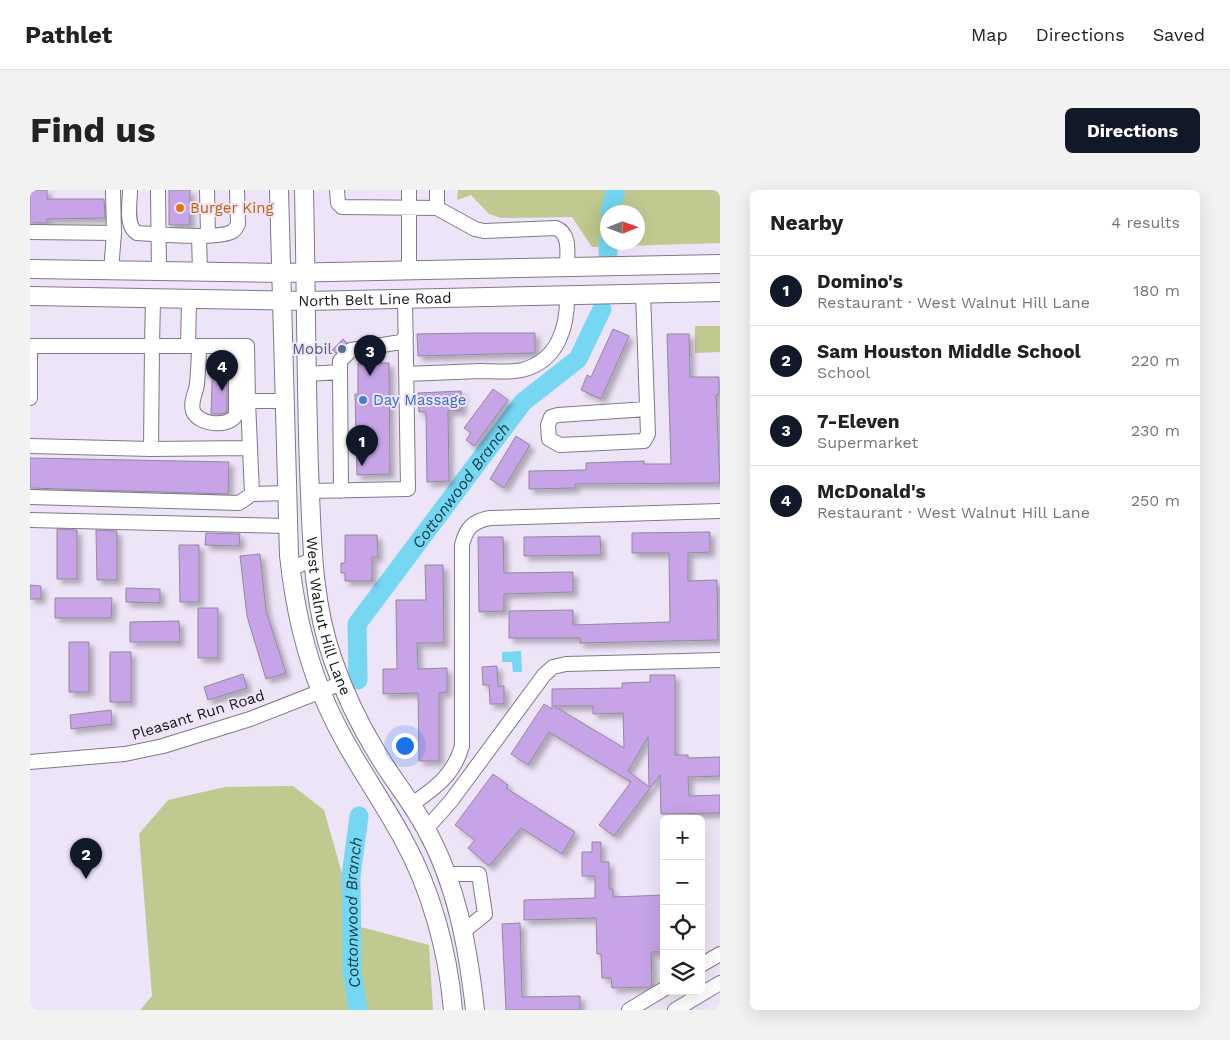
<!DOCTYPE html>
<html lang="en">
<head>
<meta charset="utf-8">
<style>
	:root { --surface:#fff; --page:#f2f2f2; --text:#222; --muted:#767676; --line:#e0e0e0; --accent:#111827 }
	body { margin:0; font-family:"Work Sans",sans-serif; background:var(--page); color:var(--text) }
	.controls { position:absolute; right:15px; bottom:15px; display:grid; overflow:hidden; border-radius:8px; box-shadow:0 5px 20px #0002 }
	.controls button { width:45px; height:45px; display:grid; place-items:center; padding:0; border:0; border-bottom:1px solid var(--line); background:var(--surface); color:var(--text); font:25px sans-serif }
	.compass { position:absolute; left:570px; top:15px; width:45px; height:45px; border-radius:50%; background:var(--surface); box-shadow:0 5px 20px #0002; rotate:89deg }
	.you { position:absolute; left:374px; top:555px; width:18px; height:18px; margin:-12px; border:4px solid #fff; border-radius:50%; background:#1a73e8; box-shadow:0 0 0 8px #1a73e833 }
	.badge { display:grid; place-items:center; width:32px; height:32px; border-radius:50%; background:var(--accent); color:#fff; font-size:16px; font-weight:700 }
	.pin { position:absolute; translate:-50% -41px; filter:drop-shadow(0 1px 2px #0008) }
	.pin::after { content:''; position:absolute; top:26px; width:18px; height:15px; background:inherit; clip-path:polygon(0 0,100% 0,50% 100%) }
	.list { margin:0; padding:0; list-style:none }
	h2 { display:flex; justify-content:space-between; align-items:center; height:65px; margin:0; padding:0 20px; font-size:21px }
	h2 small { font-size:16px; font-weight:400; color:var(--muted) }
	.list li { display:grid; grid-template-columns:32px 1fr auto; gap:15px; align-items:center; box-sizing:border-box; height:70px; padding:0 20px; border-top:1px solid var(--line) }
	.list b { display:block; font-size:19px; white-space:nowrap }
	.list p { margin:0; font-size:16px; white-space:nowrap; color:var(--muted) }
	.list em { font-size:16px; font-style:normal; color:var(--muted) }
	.icon { flex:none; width:28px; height:28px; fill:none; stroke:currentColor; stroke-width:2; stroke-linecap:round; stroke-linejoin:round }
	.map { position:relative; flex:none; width:690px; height:820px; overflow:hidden; border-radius:8px }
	header { display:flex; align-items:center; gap:30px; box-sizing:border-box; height:70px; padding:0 25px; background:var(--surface); border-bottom:1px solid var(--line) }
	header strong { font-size:24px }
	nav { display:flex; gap:28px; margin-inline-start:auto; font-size:18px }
	.intro { display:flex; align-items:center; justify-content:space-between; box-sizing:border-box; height:120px; padding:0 30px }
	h1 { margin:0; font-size:35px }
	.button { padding:12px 22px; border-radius:8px; background:var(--accent); color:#fff; font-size:18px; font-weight:700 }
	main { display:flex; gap:30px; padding:0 30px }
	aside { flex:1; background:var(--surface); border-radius:8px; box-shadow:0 5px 20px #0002 }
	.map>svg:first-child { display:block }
</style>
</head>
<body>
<header>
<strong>Pathlet</strong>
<nav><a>Map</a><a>Directions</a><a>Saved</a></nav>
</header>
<div class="intro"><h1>Find us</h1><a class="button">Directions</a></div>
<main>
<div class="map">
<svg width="690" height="820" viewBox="0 0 690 820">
	<defs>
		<filter id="shadow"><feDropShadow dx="4.5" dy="4.5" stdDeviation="2.5" flood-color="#0004"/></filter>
	</defs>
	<rect width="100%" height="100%" fill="#eee4f7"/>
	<path fill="#c0c98f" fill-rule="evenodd" d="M428,0h262v53l-128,4 -20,-30 -71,1 -12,-4 -18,-19 -14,5zM578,22h30v30h-30z
		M665,136h25v26l-25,1z
		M263,596l31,24 19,67 10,48 76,20 4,65h-293l12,-14 -13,-162 29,-34 57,-13z"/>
	<path fill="#75d7f2" d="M491,461l1,21h-9l-1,-10h-10v-10z"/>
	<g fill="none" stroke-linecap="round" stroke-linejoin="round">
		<g stroke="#75d7f2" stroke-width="19">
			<path d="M580,22l6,-22"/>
			<path d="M578,64v-12"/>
			<path id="s1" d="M328,490l-1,-56 166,-222 55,-43 24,-50"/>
			<path id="s2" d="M328,820l-6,-40 -1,-94 8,-60"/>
		</g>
	</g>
	<path fill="#c6a4e7" stroke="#91899a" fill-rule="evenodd" filter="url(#shadow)" d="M0,0h17v9h57l1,19 -58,1v4h-17z
		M139,0h21v35h-21z
		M583,139l16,7 -28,63 -20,-9 6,-15 4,2z
		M446,143h59v20l-117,3 -1,-22z
		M637,144h22l1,43h29v17l-3,1 4,88 -145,1v4l-46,1v-18l57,-1v-7l58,-2v3h27z
		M313,149l4,4 -11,10 -4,-3z
		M183,165h14v57l-7,2h-9z
		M328,173h31l1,111 -33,1 -2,-81h3z
		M463,199l15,11 -34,46 -8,-6 5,-7 -7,-5z
		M431,201l1,19 -14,1 1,70 -22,1 -1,-70h-7l-1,-19z
		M486,246l14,9 -26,43 -14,-9z
		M0,268l199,4 -1,32 -198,-6z
		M27,339l20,1v49h-20z
		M66,340l21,1v49h-20z
		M680,342v20l-22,1v28l29,-1 1,60 -138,3v-5h-71v-27l64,-1v15l97,-3 -1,-69h-37v-20z
		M176,343l34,1 -1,12 -34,-1z
		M315,345h32l1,22h-6v24h-27v-8h-4v-10h4z
		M570,346l1,19 -77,1v-19z
		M448,347h25l1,36 69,-1v20l-69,2v17l-25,1z
		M149,355h20v57h-19z
		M230,364l6,57 20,62 -20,6 -19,-63 -7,-60z
		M395,375h18l1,78h-27l1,26 29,-1v24l-8,1v68h-20l-1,-68 -35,1v-25h14l-1,-69h30z
		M0,395l11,1v13h-11z
		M96,398l34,1v14l-34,-1z
		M25,408h57l-1,20h-56z
		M168,418h20v50h-20z
		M149,431l1,21h-50v-20z
		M39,452h20v50h-20z
		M80,462h21v50h-21z
		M467,476l1,20h6v18h-14l-1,-19h-6l-1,-18z
		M213,484l4,14 -39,12 -4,-13z
		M620,485h25v80h13v3l32,-1v19l-32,1 1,19 31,-1v18l-59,1 -1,-39 -46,61 -15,-11 32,-43 -82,-50 -21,33 -17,-11 33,-50 8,5v-20l70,-1v-5l28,-1zM524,516h39v8l30,-1 1,35zM618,547l1,50 -21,-16z
		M81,520l1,14 -41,5 -1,-14z
		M463,584l15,11 -2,3 69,44 -13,22 -41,-26 -32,38 -21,-18 7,-8 -20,-15z
		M562,652h9v20h8v27h4v8l51,-2v57h-13l1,34 -2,1 -38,1 -1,-10h-9l-1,-24h-4l-1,-36 -72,2v-20l71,-2v-22h-13v-24h10z
		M490,733l2,74 58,-1v14h-74l-4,-86z"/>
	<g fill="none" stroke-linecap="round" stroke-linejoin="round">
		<g stroke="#817889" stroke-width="16">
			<path id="minor" d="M100,0c0,13 -5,36 7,43 17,1 84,7 96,-2 2,-1 4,-5 5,-7l-1,-34
				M128,0l1,81
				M177,0l1,45
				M307,0l1,13 4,4 95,1 38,21 9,2 72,-3c15,6 11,26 11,39
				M379,0v81
				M407,0v18
				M0,42l84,1
				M169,46l1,36
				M81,81l3,-38 -1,-43
				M613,103c2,47 3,94 5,141l-4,7 -84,4 -11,-6 -1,-14 3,-8 7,-2 89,-6
				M123,109l-1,47h36l1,-46
				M0,156h122l-1,103 97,-1
				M161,156h56l1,55
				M169,156c0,13 -1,26 -2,38 -1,9 -7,17 -4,27 5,14 36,17 43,4v-69
				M310,182l1,119
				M277,184l33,-2v-11l11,-11 50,-8 5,-7
				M376,184c25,-1 49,-2 74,-3 13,0 29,2 42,-1 36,-9 46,-43 45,-76
				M0,208v-52
				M254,211h-36l4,93 35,-1
				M0,256l121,3
				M280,301l98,-2 -3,-191
				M0,307l209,6 13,-9
				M0,330l258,6
				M261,379l22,-10
				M0,572l95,-8 38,-8 87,-27 92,-36
				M381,615c24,-17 43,-30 51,-59v-201c4,-17 11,-24 28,-27l230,-7
				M396,639l25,-28 93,-126 9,-8 13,-3 154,-4
				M416,684h33l6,40 -21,17
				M671,775l19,-11
				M599,820l35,-21
				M645,820l45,-27"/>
		</g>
		<g stroke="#817889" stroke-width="20">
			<g id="major">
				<path d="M249,0l10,365c5,47 14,92 32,136 20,52 54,97 81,146 29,52 46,114 51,173"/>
				<path id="s3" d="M274,0c2,93 2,186 5,279 3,64 2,130 24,191 11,32 26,64 44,93 15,26 35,49 49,76 31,56 42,119 49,181"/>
				<path d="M0,79l251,4 439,-9"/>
				<path id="s4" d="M0,106l276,5 414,-9"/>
			</g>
		</g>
		<use href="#minor" stroke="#fff" stroke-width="14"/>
		<use href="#major" stroke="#fff" stroke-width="18"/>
	</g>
	<circle fill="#e8710a" stroke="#eee4f7" stroke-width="2" cx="150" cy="18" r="5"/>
	<circle fill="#5c6f8a" stroke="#eee4f7" stroke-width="2" cx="312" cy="159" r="5"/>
	<circle fill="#3f7fe0" stroke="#eee4f7" stroke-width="2" cx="333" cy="210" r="5"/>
	<g text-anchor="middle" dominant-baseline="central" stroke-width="4" stroke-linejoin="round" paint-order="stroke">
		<g font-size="15" fill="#c56008" stroke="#eee4f7" text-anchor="start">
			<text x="160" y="18">Burger King</text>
		</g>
		<g font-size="15" fill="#161319" stroke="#eee4f7">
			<text stroke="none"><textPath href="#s4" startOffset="345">North Belt Line Road</textPath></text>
			<text stroke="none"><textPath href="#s3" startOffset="428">West Walnut Hill Lane</textPath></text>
			<text transform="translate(168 525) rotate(-17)">Pleasant Run Road</text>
		</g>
		<g font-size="15" fill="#4e5e75" stroke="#eee4f7" text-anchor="end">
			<text x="302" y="159">Mobil</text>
		</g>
		<g font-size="15" fill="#366cbe" stroke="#eee4f7" text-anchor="start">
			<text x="343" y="210">Day Massage</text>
		</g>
		<g font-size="16" font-style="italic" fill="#13404b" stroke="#eee4f7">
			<text stroke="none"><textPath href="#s1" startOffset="229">Cottonwood Branch</textPath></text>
			<text stroke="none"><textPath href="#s2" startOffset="98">Cottonwood Branch</textPath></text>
		</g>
	</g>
</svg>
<div class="controls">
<button>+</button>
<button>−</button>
<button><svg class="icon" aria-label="locate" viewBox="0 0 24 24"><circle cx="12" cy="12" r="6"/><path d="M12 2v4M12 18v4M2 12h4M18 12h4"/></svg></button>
<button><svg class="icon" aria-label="layers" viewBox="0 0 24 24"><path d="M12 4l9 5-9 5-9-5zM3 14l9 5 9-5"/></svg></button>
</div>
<svg class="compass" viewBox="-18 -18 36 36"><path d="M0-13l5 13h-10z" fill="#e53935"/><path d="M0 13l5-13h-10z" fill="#767676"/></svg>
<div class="you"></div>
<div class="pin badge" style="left:332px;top:276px">1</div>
<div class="pin badge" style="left:56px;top:689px">2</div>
<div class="pin badge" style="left:340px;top:186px">3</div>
<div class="pin badge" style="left:192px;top:201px">4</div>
</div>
<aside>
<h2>Nearby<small>4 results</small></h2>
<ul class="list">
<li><span class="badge">1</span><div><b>Domino's</b><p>Restaurant · West Walnut Hill Lane</p></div><em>180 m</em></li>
<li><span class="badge">2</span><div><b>Sam Houston Middle School</b><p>School</p></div><em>220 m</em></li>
<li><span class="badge">3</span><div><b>7-Eleven</b><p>Supermarket</p></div><em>230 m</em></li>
<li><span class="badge">4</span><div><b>McDonald's</b><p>Restaurant · West Walnut Hill Lane</p></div><em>250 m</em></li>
</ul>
</aside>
</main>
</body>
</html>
